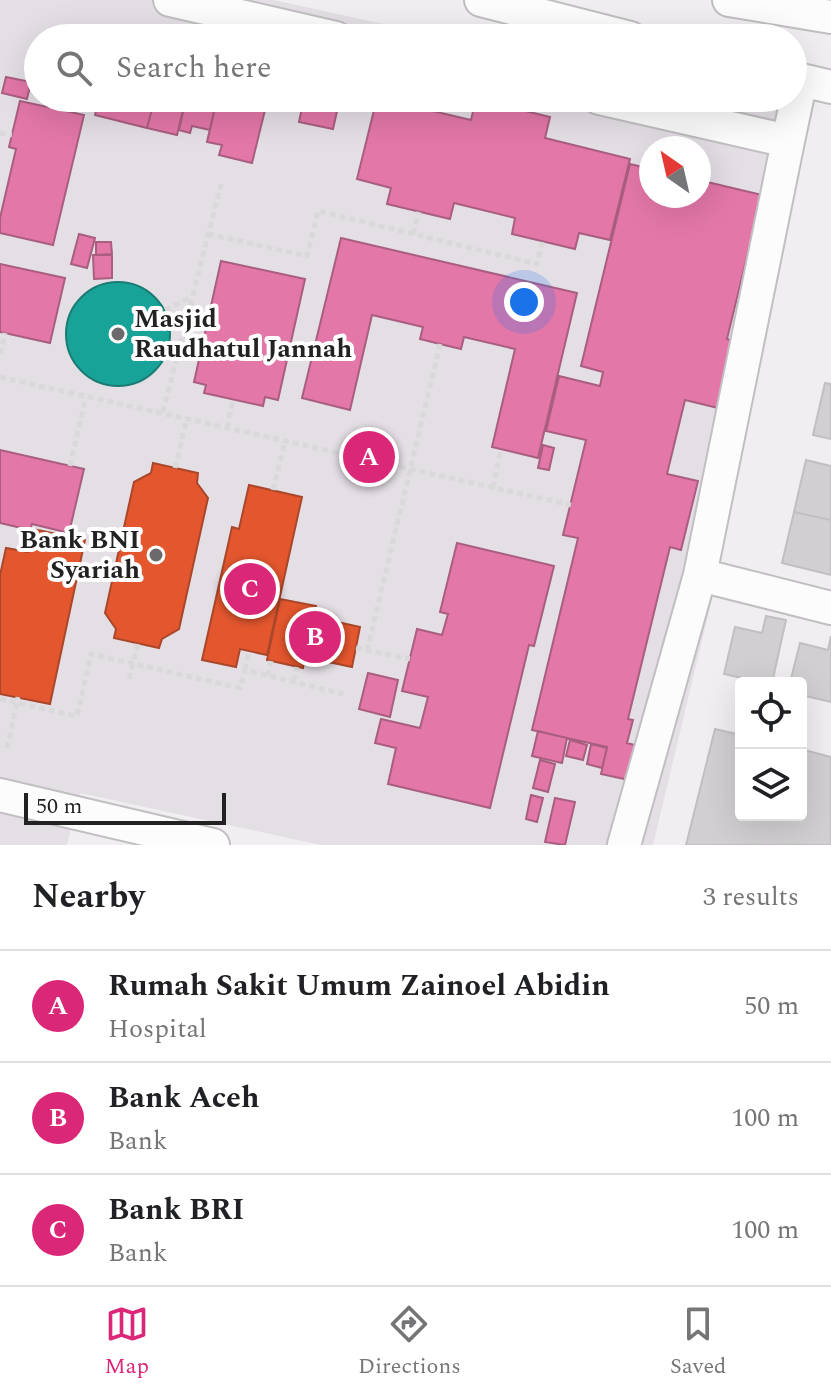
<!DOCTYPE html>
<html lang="en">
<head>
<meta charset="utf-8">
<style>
	:root { --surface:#fff; --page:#f2f2f2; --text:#202124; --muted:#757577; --line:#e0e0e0; --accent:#db2777 }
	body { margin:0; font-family:Spectral,serif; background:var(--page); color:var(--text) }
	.controls { position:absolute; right:24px; bottom:24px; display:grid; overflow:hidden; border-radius:8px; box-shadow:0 8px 32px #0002 }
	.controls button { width:72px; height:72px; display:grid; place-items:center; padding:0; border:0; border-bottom:2px solid var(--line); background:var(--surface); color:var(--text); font:40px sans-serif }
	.compass { position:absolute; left:639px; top:136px; width:72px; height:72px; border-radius:50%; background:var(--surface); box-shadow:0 8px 32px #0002; rotate:326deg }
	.scale { position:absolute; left:24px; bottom:20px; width:202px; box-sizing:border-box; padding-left:8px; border:4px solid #232223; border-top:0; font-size:22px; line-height:28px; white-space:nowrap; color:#232223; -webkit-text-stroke:6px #fff; paint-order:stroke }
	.you { position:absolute; left:524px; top:302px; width:28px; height:28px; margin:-20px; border:6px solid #fff; border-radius:50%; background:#1a73e8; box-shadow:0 0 0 12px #1a73e833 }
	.badge { display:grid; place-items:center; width:52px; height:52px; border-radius:50%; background:var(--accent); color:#fff; font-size:26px; font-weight:700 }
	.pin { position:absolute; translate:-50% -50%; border:4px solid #fff; box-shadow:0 2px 8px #0006 }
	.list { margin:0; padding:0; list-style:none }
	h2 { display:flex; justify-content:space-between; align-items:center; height:104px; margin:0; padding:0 32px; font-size:34px }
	h2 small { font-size:26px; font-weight:400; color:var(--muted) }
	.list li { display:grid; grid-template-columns:52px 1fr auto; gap:24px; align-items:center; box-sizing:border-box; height:112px; padding:0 32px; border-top:2px solid var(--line) }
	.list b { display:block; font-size:30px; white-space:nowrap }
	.list p { margin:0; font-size:26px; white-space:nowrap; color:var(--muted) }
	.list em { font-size:26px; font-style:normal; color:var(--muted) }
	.icon { flex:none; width:44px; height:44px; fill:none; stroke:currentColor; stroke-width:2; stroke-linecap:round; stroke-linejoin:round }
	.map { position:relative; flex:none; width:831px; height:845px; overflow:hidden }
	.search { position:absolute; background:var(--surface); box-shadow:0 8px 32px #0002; left:24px; right:24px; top:24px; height:88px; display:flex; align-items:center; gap:20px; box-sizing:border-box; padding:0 28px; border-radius:44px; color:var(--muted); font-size:30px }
	.sheet { height:440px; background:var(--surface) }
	nav { display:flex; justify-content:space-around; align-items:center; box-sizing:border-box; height:112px; border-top:2px solid var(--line); background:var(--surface); font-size:22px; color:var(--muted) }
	nav a { display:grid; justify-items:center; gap:4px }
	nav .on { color:var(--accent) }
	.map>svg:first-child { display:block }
</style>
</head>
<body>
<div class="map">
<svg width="831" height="845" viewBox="0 0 831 845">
	<rect width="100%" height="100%" fill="#f0eef0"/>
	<path fill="#e4dee5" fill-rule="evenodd" d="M0,0h274l173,38h-409v60h681l87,19 -41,190 -55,300 -57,238h-332l-241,-52 -13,52h-67zM651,148h48v48h-48z"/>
	<path fill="#e4572e" stroke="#aa472b" stroke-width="2" d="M153,463l45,10 -1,10 11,15 -29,131 -17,10 -3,9 -45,-10 2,-9 -11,-16 29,-131 17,-9z
		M249,485l53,12 -35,158 -27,-6 -4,18 -34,-7 30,-133 7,2z
		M33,529l52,11 -35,164 -50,-10v-119l6,-27 22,4z
		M280,599l36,7 -2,5 21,5 -2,5 27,6 -8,40 -47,-10 -2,11 -36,-8z"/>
	<path fill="#e377a8" stroke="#a95e80" stroke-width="2" d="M6,77l25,5 -4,17 -25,-6z
		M99,98h56l-8,30 -52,-13z
		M155,98h31l-9,37 -30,-7z
		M186,98h31l-7,32 -18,-4 -2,7 -11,-3z
		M217,98h51l-16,65 -33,-8 3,-10 -15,-3z
		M304,98h36l-7,31 -34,-7z
		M377,98l94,22 5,-21 74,18 -5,21 85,21 -20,81 -31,-7 -4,16 -63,-15 3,-16 -61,-15 -4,16 -63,-15 4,-16 -34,-9z
		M20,101l64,14 -31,130 -53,-12v-15l16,-69 -7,-2z
		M630,164l21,5v27h48v-16l63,15 -35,144 7,2 -16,67 -33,-8 -18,74 31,7 -17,69 -11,-3 -42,172 5,1 -6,23 11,3 -9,34 -28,-6 6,-27 -75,-17 46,-192 -15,-3 23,-95 -40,-9 13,-55 41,10 3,-14 -22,-6z
		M79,234l16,4 -8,30 -16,-4z
		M341,238l236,55 -39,165 -46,-11 23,-98 -51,-12 -3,12 -21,-5 -20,-5 3,-12 -51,-12 -22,95 -48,-12z
		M96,242h15l1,12 -16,1z
		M93,255h19v23l-18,1z
		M221,261l84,18 -27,121 -13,-3 -2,9 -59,-13 2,-8 -12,-3z
		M0,264l65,14 -15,65 -50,-11z
		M543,445l11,3 -5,22 -11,-2z
		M0,450l84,19 -15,64 -37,-9 -2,6 -30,-7z
		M457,543l97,23 -20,80 -5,-1 -39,163 -102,-24 8,-36 -21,-5 6,-24 39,9 8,-31 -26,-6 15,-62 25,6 6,-21 -8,-2z
		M368,673l30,7 -8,37 -31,-8z
		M538,731l29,7 -5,25 -30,-7z
		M570,740l17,5 -4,15 -17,-4z
		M591,744l16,4 -5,20 -15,-4z
		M540,760l15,4 -7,28 -15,-4z
		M531,795l12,3 -6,24 -11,-3z
		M555,798l20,4 -10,43 -20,-3z"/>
	<path fill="#17a398" stroke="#1b7c75" stroke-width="2" d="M66 334a52 52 0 1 1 104 0a52 52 0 1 1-104 0Z"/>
	<path fill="#d1cfd1" stroke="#c1bfc1" stroke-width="2" d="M825,383l6,1v55l-18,-4z
		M806,460l25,6v54l-37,-8z
		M794,512l37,8v55l-49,-12z
		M766,616l20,4 -14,63h-31l1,-5 -18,-4 11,-47 27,6z
		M831,636v66l-30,-7v-12h-11l10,-40 28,7z
		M715,729l26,6v80h60v-66l30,8v88h-145z"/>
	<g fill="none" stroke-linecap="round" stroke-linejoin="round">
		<g stroke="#c1bfc1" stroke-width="36">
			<path id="minor" d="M170,0l166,38
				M481,0l149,38
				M729,0l102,17
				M793,78l38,9
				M599,98l189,43 -88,434 -76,270
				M788,141l13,-61
				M700,575l131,33
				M0,795l213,50"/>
		</g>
		<path stroke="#dad9da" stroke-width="5" stroke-dasharray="6 4" stroke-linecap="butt" d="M0,133l12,2
			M208,234l99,22 11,-45 219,53 5,-22
			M413,234l6,-22
			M165,310l27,-13
			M0,354l5,-21
			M0,377l571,128
			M163,412l58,-228
			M227,428l6,-29
			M70,466l16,-69
			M175,468l12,-50
			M493,488l8,-39
			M273,490l12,-49
			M356,648l54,11
			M367,651l73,-307
			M245,670l4,-19
			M268,676l3,-15
			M129,679l9,-36
			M294,681l3,-14
			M0,699l77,17 14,-62 149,34 5,-18 98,24
			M7,748l11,-51"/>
		<use href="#minor" stroke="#fdfcfd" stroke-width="32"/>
	</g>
	<g fill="#6b696b" stroke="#fff" stroke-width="3">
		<circle cx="118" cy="334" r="8"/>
		<circle cx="156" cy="555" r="8"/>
	</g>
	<g text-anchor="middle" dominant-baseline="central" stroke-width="8" stroke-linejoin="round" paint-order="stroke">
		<g font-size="26" font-weight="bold" fill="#232223" stroke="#fff" text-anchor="start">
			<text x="134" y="319">Masjid<tspan x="134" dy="30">Raudhatul Jannah</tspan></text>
			<text x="140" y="540" text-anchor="end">Bank BNI<tspan x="140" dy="30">Syariah</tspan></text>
		</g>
	</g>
</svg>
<div class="controls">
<button><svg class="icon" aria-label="locate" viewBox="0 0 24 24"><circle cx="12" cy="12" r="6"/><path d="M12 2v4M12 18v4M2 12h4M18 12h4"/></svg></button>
<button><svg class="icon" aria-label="layers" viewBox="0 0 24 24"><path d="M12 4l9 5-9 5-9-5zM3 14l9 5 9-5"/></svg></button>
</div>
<svg class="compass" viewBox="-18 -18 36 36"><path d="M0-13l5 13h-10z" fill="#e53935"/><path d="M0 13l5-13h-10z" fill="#757577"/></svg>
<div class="scale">50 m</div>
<div class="you"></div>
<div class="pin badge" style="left:369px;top:457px">A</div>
<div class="pin badge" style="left:315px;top:637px">B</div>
<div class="pin badge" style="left:250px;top:589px">C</div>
<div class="search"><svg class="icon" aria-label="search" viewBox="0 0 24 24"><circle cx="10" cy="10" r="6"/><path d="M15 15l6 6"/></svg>Search here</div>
</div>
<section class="sheet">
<h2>Nearby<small>3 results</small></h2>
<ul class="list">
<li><span class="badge">A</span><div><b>Rumah Sakit Umum Zainoel Abidin</b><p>Hospital</p></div><em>50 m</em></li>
<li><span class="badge">B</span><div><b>Bank Aceh</b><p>Bank</p></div><em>100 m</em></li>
<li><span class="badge">C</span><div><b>Bank BRI</b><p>Bank</p></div><em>100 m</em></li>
</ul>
</section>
<nav>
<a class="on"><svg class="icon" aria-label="map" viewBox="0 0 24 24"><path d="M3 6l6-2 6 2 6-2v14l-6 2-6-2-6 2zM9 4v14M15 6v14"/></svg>Map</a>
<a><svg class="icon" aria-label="directions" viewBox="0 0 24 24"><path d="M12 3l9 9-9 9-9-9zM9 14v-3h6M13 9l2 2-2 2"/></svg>Directions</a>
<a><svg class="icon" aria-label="saved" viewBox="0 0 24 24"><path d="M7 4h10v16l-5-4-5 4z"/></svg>Saved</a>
</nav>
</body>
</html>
